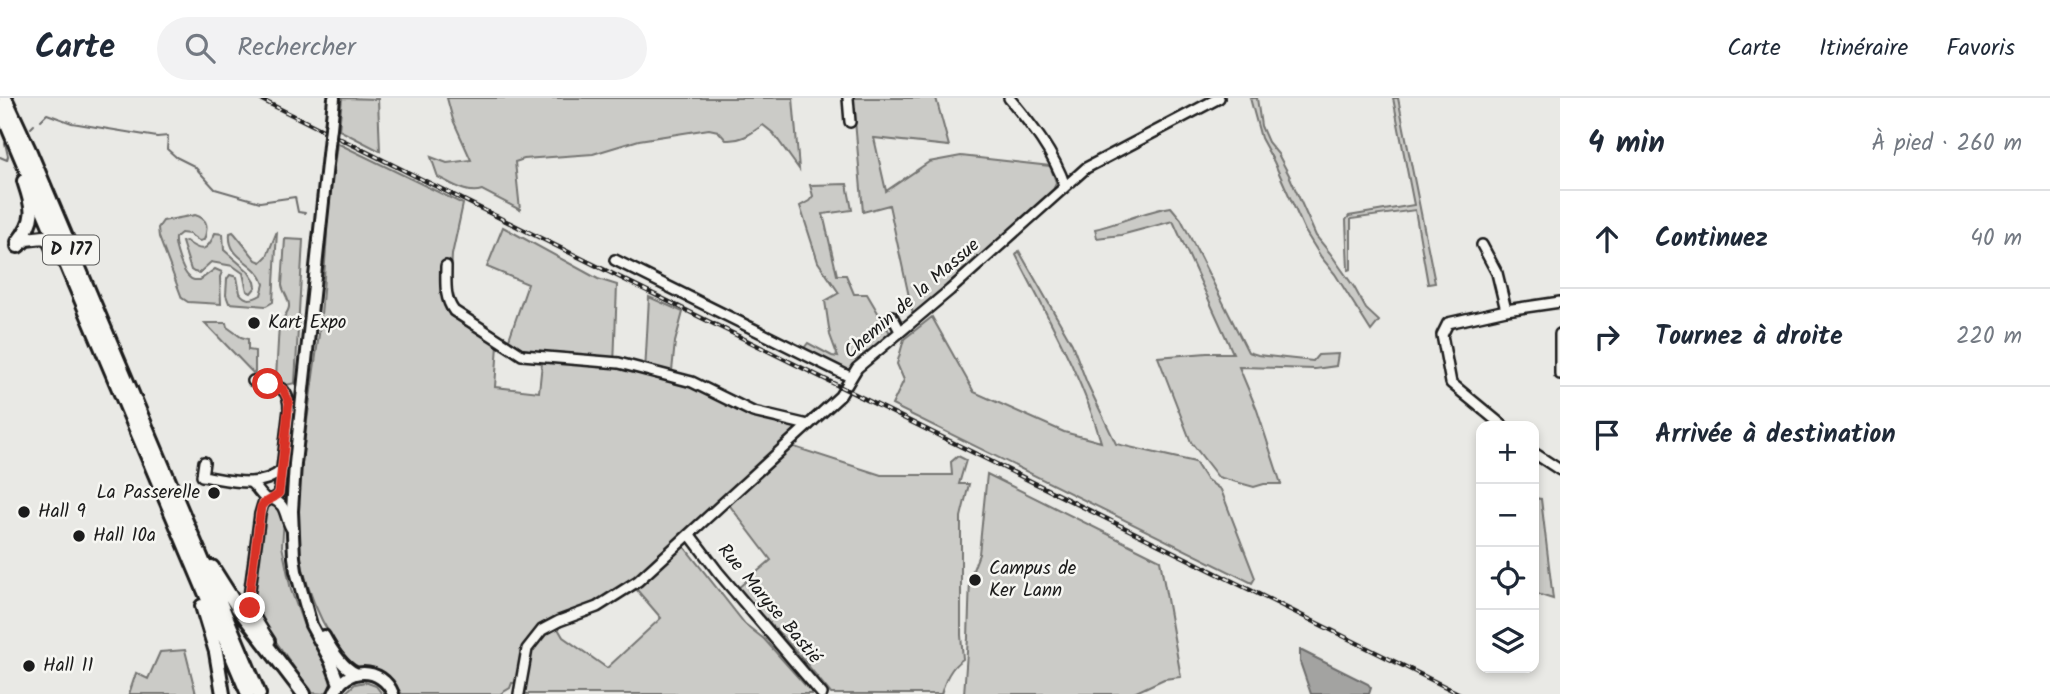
<!DOCTYPE html>
<html lang="fr">
<head>
<meta charset="utf-8">
<style>
	:root { --surface:#fff; --page:#f2f2f3; --text:#1f2937; --muted:#747a83; --line:#e0e1e3 }
	body { margin:0; font-family:Kalam,sans-serif; background:var(--page); color:var(--text) }
	.controls { position:absolute; right:21px; bottom:21px; display:grid; overflow:hidden; border-radius:14px; box-shadow:0 4px 10px #0003 }
	.controls button { width:63px; height:63px; display:grid; place-items:center; padding:0; border:0; border-bottom:2px solid var(--line); background:var(--surface); color:var(--text); font:35px sans-serif }
	.stop { position:absolute; width:21px; height:21px; margin:-16px; border:5px solid #d93025; border-radius:50%; background:#fff }
	.stop.end { background:#d93025; border-color:#fff; box-shadow:0 2px 7px #0008 }
	.list { margin:0; padding:0; list-style:none }
	h2 { display:flex; justify-content:space-between; align-items:center; height:91px; margin:0; padding:0 28px; font-size:30px }
	h2 small { font-size:23px; font-weight:400; color:var(--muted) }
	.list li { display:grid; grid-template-columns:46px 1fr auto; gap:21px; align-items:center; box-sizing:border-box; height:98px; padding:0 28px; border-top:2px solid var(--line) }
	.list b { display:block; font-size:26px; white-space:nowrap }
	.list em { font-size:23px; font-style:normal; color:var(--muted) }
	.icon { flex:none; width:38px; height:38px; fill:none; stroke:currentColor; stroke-width:2; stroke-linecap:round; stroke-linejoin:round }
	.map { position:relative; flex:none; width:1560px; height:596px; overflow:hidden }
	header { display:flex; align-items:center; gap:42px; box-sizing:border-box; height:98px; padding:0 35px; background:var(--surface); border-bottom:2px solid var(--line) }
	header strong { font-size:33px }
	nav { display:flex; gap:38px; margin-inline-start:auto; font-size:24px }
	.search { width:490px; height:63px; background:var(--page); display:flex; align-items:center; gap:18px; box-sizing:border-box; padding:0 24px; border-radius:38px; color:var(--muted); font-size:26px }
	main { display:flex }
	aside { flex:1; background:var(--surface) }
	.map>svg:first-child { display:block }
</style>
</head>
<body>
<header>
<strong>Carte</strong>
<div class="search"><svg class="icon" aria-label="search" viewBox="0 0 24 24"><circle cx="10" cy="10" r="6"/><path d="M15 15l6 6"/></svg>Rechercher</div>
<nav><a>Carte</a><a>Itinéraire</a><a>Favoris</a></nav>
</header>
<main>
<div class="map">
<svg width="1560" height="596" viewBox="0 0 1560 596">
	<rect width="100%" height="100%" fill="#e9e9e5"/>
	<filter id="ink" filterUnits="userSpaceOnUse"><feTurbulence type="fractalNoise" baseFrequency=".0143" numOctaves="2"/><feDisplacementMap in="SourceGraphic" scale="14" xChannelSelector="R" yChannelSelector="G"/><feConvolveMatrix kernelMatrix="1 2 1 2 8 2 1 2 1" color-interpolation-filters="sRGB"/></filter>
	<g filter="url(#ink)">
		<path fill="#cbcbc7" stroke="#747472" stroke-width="2" fill-rule="evenodd" d="M342,0l36,1 2,52 -41,-21z
			M447,0h346l6,71 -26,-36 -10,-8c-13,9 -21,16 -37,15l-8,-9 -9,-2 -70,11 -46,14 -69,5 -9,3 5,48 -38,-20c-15,5 -30,-6 -44,-13l-7,-20 16,6 24,-3 -18,-40z
			M853,0h83l13,48 -75,-8 12,53 43,-29 32,-6 89,10 6,16 -4,12 -139,121 -24,-110 -26,7z
			M1250,0h7l4,28 7,16 10,12 11,21 27,61 14,17 24,34 12,22 13,12 -8,10 -36,-57 -14,-17 -16,-26 -31,-69 -13,-24z
			M1393,0h5l37,185 -7,1 -13,-74 -64,9v50l-3,1 -2,-50 3,-4 65,-11z
			M337,45l126,61 -11,51 -3,60 49,30 -3,42 44,5 4,-39 -20,-4 -14,-10 19,-55 -41,-17 16,-40 95,52 19,6 -3,81 31,7 4,-76 34,15 -8,30 -4,39 18,5 70,33 35,7 2,4 -10,9 5,7 90,29h71l-1,-13 7,-6 8,4 -7,24h10l-8,33v118l2,24c-13,8 -18,22 -22,35h-110l-30,-37 -63,-69 33,-28 -47,-62 -45,42 66,84 19,15 49,55h-287l-3,-5 2,-7 -13,1 -2,5 -10,6h-98c-9,-11 -16,-23 -31,-26 -6,-1 -12,0 -18,-2 -33,-37 -52,-86 -56,-135 -2,-23 2,-47 5,-70 5,-42 11,-85 17,-127 5,-44 7,-89 10,-133 2,-20 6,-39 8,-58zM631,485l30,35 -54,50 -44,-31 -10,-17 43,-18z
			M847,86l5,26 -29,4 14,61h9l8,19h13l23,39 -43,38 -46,-19 7,-9 24,13 6,1 -8,-22 -5,-34 14,-8 -21,-31 -18,-56 9,-5 4,-5 -3,-11z
			M1171,109l10,12 67,133 10,3 55,6 5,-6 20,-1 -2,12 -21,3 -76,-2 18,43 24,74h-17l-10,3 -36,-10 -27,-35 -33,-85 49,-4h26l-60,-132 -52,14 -24,3 -2,-9c26,-6 49,-18 76,-22z
			M195,117c14,4 13,13 9,25l-5,1 -10,-7 -8,-1 -6,5c-1,8 7,33 14,39 4,4 6,3 11,3l15,-11 7,3 -2,5 1,27 -33,-2 -6,-4 -23,-61 -1,-9 5,-7z
			M277,133l-4,71 -7,4 -37,-3 -3,-8 1,-16 3,-4 7,2 3,16c6,9 14,6 21,2l3,-11c-7,-23 -37,-24 -34,-51l3,-1 2,2 21,26 5,2 6,-6z
			M215,135l8,1 1,16 24,21 7,11 1,5 -5,6 -4,-2 -4,-18 -10,-7 -22,-4 -12,11 -5,-1 -3,-2 -9,-28 4,-1c16,12 21,11 29,-8z
			M285,141l18,1 -8,143 -13,3 -5,-5 -1,-3 3,-54 2,-1c2,-6 7,-10 8,-16 1,-8 -6,-14 -7,-22z
			M1019,153l53,93 15,39 29,61 79,18 11,17 15,11 34,88 -3,5 -360,-178 12,-25 -7,-16 7,-25 28,-22 42,75 90,40 37,10c-19,-66 -54,-126 -85,-187z
			M205,225h21l1,4 14,10 7,2v11l7,1v24z
			M987,376l173,86 21,117 -17,2 -32,15h-168l4,-56 2,-60 9,-24z
			M1534,400l7,1 12,100 -19,-6z
			M271,404l8,4 5,14 -2,26 9,44 12,33 27,52 1,13 -7,6 -12,-1 -47,-67 -8,-14 -3,-23 9,-78 2,-5z
			M185,552l11,44h-67l7,-21 12,6 12,-27z
			M365,584l11,4 6,8h-38l11,-10z"/>
		<path fill="#a3a3a1" stroke="#6d6d6c" stroke-width="2" d="M1300,552l68,34 3,4 -2,6h-58l-11,-32z"/>
		<g fill="none" stroke-linecap="round" stroke-linejoin="round">
			<path stroke="#6d6d6c" stroke-width="2" d="M41,22l6,-6 25,9 85,14 11,-1 -1,13 9,8 18,9 21,23 45,13 35,-5 3,15 7,1
				M31,30l3,-3
				M0,59l7,3 1,-4 -3,-13"/>
			<g stroke="#1c1c1c" stroke-width="14">
				<path id="minor" d="M848,0l2,24
					M1009,0c22,26 45,55 56,88
					M1482,147l15,28 9,37
					M615,162l235,117
					M446,168c0,16 -2,32 8,45l68,44 97,8 73,19 61,30 55,13
					M892,218l8,15
					M1560,236v40
					M1503,328l-52,-43 -9,-48 6,-12 58,-13 54,-8
					M1534,355l26,17
					M204,364l-2,14c27,4 58,14 80,-6
					M251,385c10,7 14,27 28,10l10,-84c0,-26 -17,-24 -36,-28
					M269,401l-6,5 -3,10 -11,83c2,17 12,30 21,44
					M272,401c15,5 12,17 19,29
					M690,437l28,37 104,122
					M519,596l8,-45 15,-19 17,-9 38,-14 41,-26 202,-185 17,-28 93,-78 136,-122 133,-70"/>
			</g>
			<g stroke="#1c1c1c" stroke-width="16">
				<path id="major" d="M331,30l3,-30
					M330,38l-35,328 -3,47 2,46 2,14 15,54 19,35 9,24
					M324,538c7,13 17,30 31,37
					M334,596c11,-28 48,-28 59,0"/>
			</g>
			<g stroke="#1c1c1c" stroke-width="18">
				<path id="highway" d="M5,0l25,54 229,542
					M0,10l248,586
					M18,144c19,-24 15,-34 6,-61
					M18,148l8,-7 18,-2 6,5 5,12
					M212,469l26,41 66,86
					M202,508l14,46 7,42"/>
			</g>
			<use href="#minor" stroke="#f6f6f2" stroke-width="9"/>
			<use href="#major" stroke="#f6f6f2" stroke-width="10"/>
			<use href="#highway" stroke="#f6f6f2" stroke-width="12"/>
			<g stroke="#1c1c1c" stroke-width="4.5">
				<path id="rail" d="M258,0l1202,596"/>
			</g>
			<use href="#rail" stroke="#f6f6f2" stroke-width="2" stroke-dasharray="5" stroke-linecap="butt"/>
			<g stroke="#1c1c1c" stroke-width="16" stroke-linecap="butt">
				<path id="major-bridge" d="M330,38l1,-8"/>
			</g>
			<use href="#major-bridge" stroke="#f6f6f2" stroke-width="10"/>
		</g>
	</g>
	<g fill="none" stroke-linecap="round" stroke-linejoin="round" filter="url(#ink)">
		<path stroke="#d93025" stroke-width="9" d="M250,510l-1,-11 12,-90c4,-8 13,-7 18,-14l10,-91 -6,-13 -15,-5"/>
	</g>
	<g fill="#1c1c1c" stroke="#f6f6f2" stroke-width="2.5">
		<circle cx="254" cy="225" r="7"/>
		<circle cx="214" cy="395" r="7"/>
		<circle cx="24" cy="414" r="7"/>
		<circle cx="79" cy="438" r="7"/>
		<circle cx="975" cy="482" r="7"/>
		<circle cx="29" cy="568" r="7"/>
	</g>
	<g text-anchor="middle" dominant-baseline="central" stroke-width="5" stroke-linejoin="round" paint-order="stroke">
		<rect fill="#f6f6f2" stroke="#5d5d5c" stroke-width="2" x="43" y="137.5" width="56" height="29" rx="5"/>
		<g font-size="18" font-weight="bold" fill="#1c1c1c">
			<text x="71" y="152">D 177</text>
		</g>
		<g font-size="19" fill="#1c1c1c" stroke="#f6f6f2">
			<text transform="translate(912 201) rotate(-41)">Chemin de la Massue</text>
			<text transform="translate(769 506) rotate(50)">Rue Maryse Bastié</text>
		</g>
		<g font-size="19" fill="#1c1c1c" stroke="#f6f6f2" text-anchor="start">
			<text x="268" y="225">Kart Expo</text>
			<text x="200" y="395" text-anchor="end">La Passerelle</text>
			<text x="38" y="414">Hall 9</text>
			<text x="93" y="438">Hall 10a</text>
			<text x="989" y="471">Campus de<tspan x="989" dy="22">Ker Lann</tspan></text>
			<text x="43" y="568">Hall 11</text>
		</g>
	</g>
</svg>
<div class="controls">
<button>+</button>
<button>−</button>
<button><svg class="icon" aria-label="locate" viewBox="0 0 24 24"><circle cx="12" cy="12" r="6"/><path d="M12 2v4M12 18v4M2 12h4M18 12h4"/></svg></button>
<button><svg class="icon" aria-label="layers" viewBox="0 0 24 24"><path d="M12 4l9 5-9 5-9-5zM3 14l9 5 9-5"/></svg></button>
</div>
<div class="stop" style="left:268px;top:286px"></div>
<div class="stop end" style="left:250px;top:510px"></div>
</div>
<aside>
<h2>4 min<small>À pied · 260 m</small></h2>
<ul class="list">
<li><svg class="icon" aria-label="ahead" viewBox="0 0 24 24"><path d="M12 20V5M6 11l6-6 6 6"/></svg><div><b>Continuez</b></div><em>40 m</em></li>
<li><svg class="icon" aria-label="right" viewBox="0 0 24 24"><path d="M7 20v-9h11M14 6l5 5-5 5"/></svg><div><b>Tournez à droite</b></div><em>220 m</em></li>
<li><svg class="icon" aria-label="arrive" viewBox="0 0 24 24"><path d="M6 21V4h12l-3 4 3 4H6"/></svg><div><b>Arrivée à destination</b></div></li>
</ul>
</aside>
</main>
</body>
</html>
